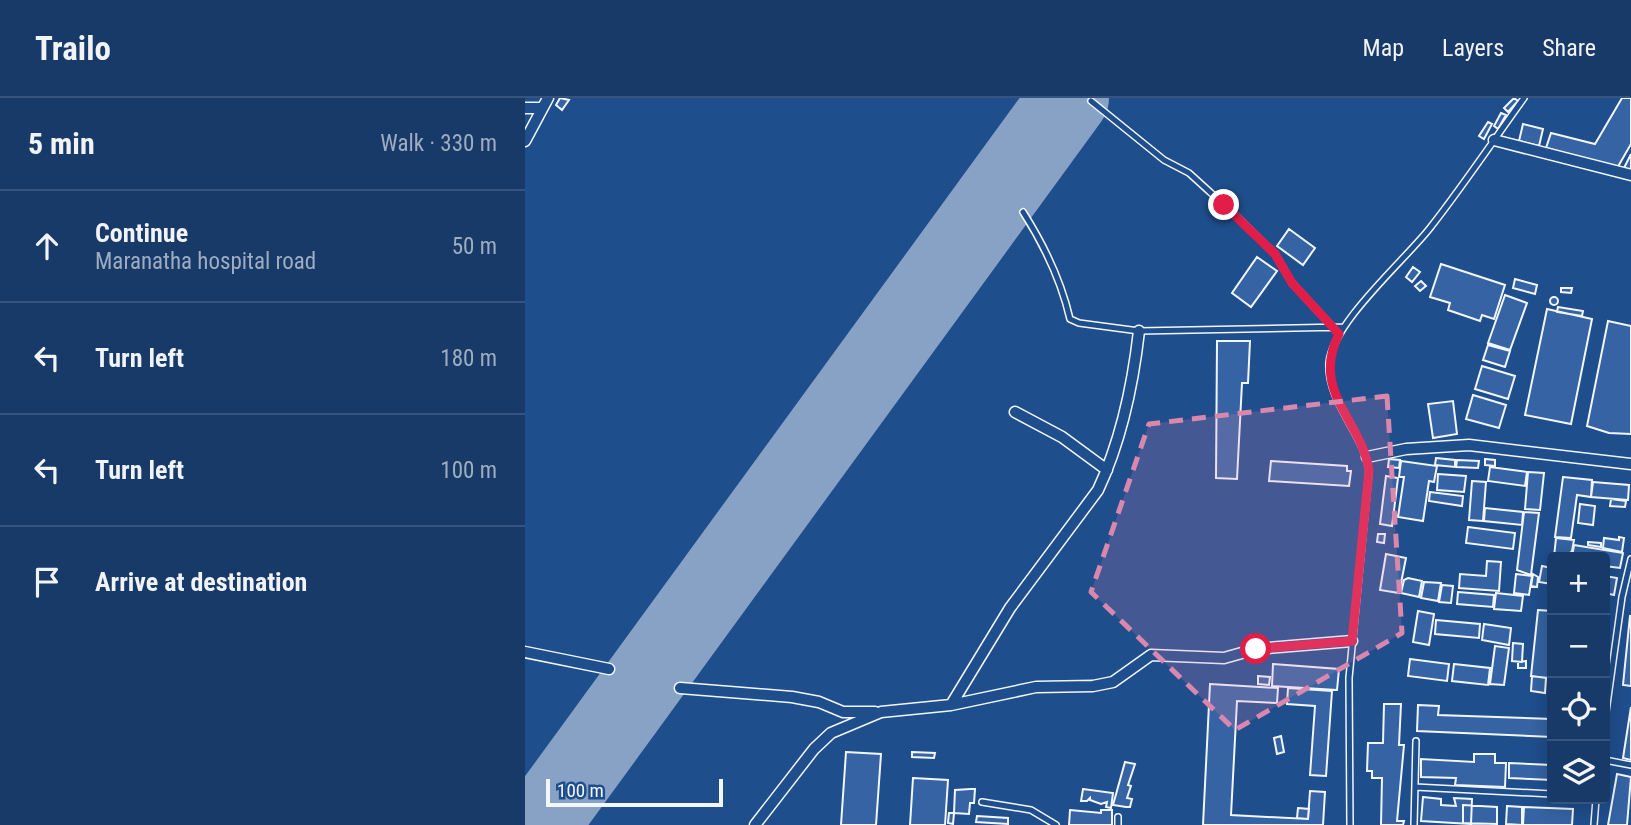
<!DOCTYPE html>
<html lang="en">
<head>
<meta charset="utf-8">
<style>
	:root { --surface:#173a69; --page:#20416f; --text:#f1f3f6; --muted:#9eadc0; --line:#36547d }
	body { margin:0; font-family:"Roboto Condensed",sans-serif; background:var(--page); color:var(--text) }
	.controls { position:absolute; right:21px; bottom:21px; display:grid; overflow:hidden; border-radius:7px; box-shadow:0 4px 18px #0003 }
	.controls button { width:63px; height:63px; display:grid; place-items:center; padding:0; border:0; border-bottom:2px solid var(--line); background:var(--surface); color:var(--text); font:35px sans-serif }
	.scale { position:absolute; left:21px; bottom:18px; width:177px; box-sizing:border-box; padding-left:7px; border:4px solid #f2f6ff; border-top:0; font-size:19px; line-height:24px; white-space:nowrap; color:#f2f6ff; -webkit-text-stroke:5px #1f4e8c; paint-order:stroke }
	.stop { position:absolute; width:21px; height:21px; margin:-16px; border:5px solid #e11d48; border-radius:50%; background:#fff }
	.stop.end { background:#e11d48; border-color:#fff; box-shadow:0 2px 7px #0008 }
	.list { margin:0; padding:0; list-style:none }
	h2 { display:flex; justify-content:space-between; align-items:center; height:91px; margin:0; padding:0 28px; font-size:30px }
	h2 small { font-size:23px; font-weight:400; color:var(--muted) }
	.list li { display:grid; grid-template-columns:46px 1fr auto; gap:21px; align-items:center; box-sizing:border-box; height:112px; padding:0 28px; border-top:2px solid var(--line) }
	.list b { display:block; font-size:26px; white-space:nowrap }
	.list p { margin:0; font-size:23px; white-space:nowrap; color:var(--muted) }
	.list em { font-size:23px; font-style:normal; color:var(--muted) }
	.icon { flex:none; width:38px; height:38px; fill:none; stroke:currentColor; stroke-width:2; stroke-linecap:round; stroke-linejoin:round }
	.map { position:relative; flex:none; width:1106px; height:727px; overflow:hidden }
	header { display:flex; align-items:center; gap:42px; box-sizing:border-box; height:98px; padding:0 35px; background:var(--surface); border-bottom:2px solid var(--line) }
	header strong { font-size:33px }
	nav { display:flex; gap:38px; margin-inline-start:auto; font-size:24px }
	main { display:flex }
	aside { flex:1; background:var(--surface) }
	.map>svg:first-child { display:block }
</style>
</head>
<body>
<header>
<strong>Trailo</strong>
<nav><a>Map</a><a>Layers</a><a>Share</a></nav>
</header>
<main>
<aside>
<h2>5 min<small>Walk · 330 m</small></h2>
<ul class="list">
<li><svg class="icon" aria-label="ahead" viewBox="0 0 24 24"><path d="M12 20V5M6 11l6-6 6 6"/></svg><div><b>Continue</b><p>Maranatha hospital road</p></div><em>50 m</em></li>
<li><svg class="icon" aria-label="left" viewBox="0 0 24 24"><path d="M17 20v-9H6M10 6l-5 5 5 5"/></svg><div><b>Turn left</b></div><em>180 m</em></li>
<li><svg class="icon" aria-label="left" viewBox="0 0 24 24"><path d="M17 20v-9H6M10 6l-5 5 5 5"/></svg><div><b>Turn left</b></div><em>100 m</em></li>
<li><svg class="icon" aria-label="arrive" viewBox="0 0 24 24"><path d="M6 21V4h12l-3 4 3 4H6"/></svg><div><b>Arrive at destination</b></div></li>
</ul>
</aside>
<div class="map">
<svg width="1106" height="727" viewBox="0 0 1106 727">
	<rect width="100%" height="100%" fill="#1f4e8c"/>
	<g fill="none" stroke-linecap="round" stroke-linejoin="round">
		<path stroke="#88a2c6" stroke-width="80" d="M14,727l530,-727"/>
	</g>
	<path fill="#3563a3" stroke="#f2f6ff" stroke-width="2" d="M35,0l9,2 -7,10 -6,-5z
		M989,0l4,3 -10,11 -4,-4z
		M1097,0h9v46l-15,26 -70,-22 5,-15 44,11z
		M976,15l5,2 -8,14 -4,-3z
		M963,24l4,2 -8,15 -5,-3z
		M998,26l20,5 -4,17 -20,-5z
		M1106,56v18l-7,-4z
		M764,131l26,19 -12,17 -26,-19z
		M732,159l20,14 -26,36 -19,-14z
		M916,166l64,21 -11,34 -12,-4 -2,6 -32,-11 2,-7 -20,-6z
		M888,169l7,5 -8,10 -6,-5z
		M990,181l22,6 -2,9 -22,-6z
		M896,183l5,5 -6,5 -5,-5z
		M1036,190h11l-1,5 -10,-1z
		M980,197l22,8 -17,47 -22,-7z
		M1025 203a4 4 0 1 1 8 0a4 4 0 1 1-8 0Z
		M1033,209l25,4 -1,5 -25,-4z
		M1022,211l45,10 -21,105 -46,-9z
		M1083,223l23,5v108l-22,-1 -22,-7z
		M692,243h33l-2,42h-6l-5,96 -21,-1z
		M963,247l22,6 -5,16 -22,-7z
		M957,268l33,10 -7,23 -33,-10z
		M948,297l33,10 -7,23 -33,-9z
		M928,303l4,33 -24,4 -5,-34z
		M911,360l19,2v7l-20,-2z
		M864,361l11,1 -1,8 -11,-1z
		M960,361l10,1v6l-10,-1z
		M932,362l22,1 -1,7 -22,-1z
		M746,363l76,5v5h4l-2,15 -80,-5z
		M876,363l36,5 -3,16 -5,-1 -6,40 -25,-4 6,-40h-5z
		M965,369l37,5 -2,14 -37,-5z
		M1003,374l16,1 -4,37 -15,-1z
		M913,376l28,2 -2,16 -27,-2z
		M861,378l12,2 -6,48 -12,-2z
		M1038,379l29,3 -1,17 -14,-2 -6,43 -16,-1z
		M947,383l14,1 -3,39 -14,-1z
		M1068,384l36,3 -1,15 -37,-3z
		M905,394l33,4 -1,10 -33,-5z
		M1086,401l15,2 -1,6 -15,-1z
		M1055,406l15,2 -2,19 -15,-2z
		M960,410l38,4 -1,13 -38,-4z
		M999,414l15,1 -8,62 -14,-5z
		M943,429l47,6 -2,16 -47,-6z
		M853,436h7l-1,9 -7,-1z
		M1094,439l5,1 -2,14 -19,-4 1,-10 15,2z
		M1031,440l18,2 -2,11 -5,6h-13z
		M1063,444l13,1v4l-13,-2z
		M1049,447l49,8 -3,15 -15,-2v-9h-33z
		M861,456l20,4 -7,35 -19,-3z
		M962,463l14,1 -2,29 -40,-3 1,-14 26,2z
		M1017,468l10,2v16l-13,-2z
		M991,476l16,2 -3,19 -15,-2z
		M1008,476l5,3 -1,10 -6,-1z
		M1080,478l12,2 -3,17 -9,-2z
		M883,480l14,3 -3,16 -18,-4 3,-13z
		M899,484l17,1 -3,18 -17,-3z
		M917,487l11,1 -2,17 -12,-1z
		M933,494l36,3 -1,12 -36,-3z
		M971,495l27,3 -2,15 -27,-2z
		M1013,512l14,1 -4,67 -17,-2z
		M893,513l16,3 -5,31 -16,-3z
		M1105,518h1v70l-8,-1z
		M911,522l44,4 -1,14 -44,-4z
		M959,526l27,4 -2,17 -27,-5z
		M988,545l10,1 -1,18 -10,-1z
		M970,548l14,2 -5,37 -14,-1z
		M885,561l39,5 -2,17 -39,-5z
		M1001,563v7h-8v-6z
		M748,566l66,5 -2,21 -65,-4z
		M929,566l36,4 -2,17 -36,-4z
		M733,578l12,1 -1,8 -11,-1z
		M1007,578l14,2 -1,15 -14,-2z
		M685,586l68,4 -1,15 -40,-2 -6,114 77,4 2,-28 15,1 -2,33h-120z
		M763,590l44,3 -6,85 -16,-1 5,-69 -28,-2z
		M859,606h17l-2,41h5l-7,76h7l-1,4h-22l1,-47h-10v-7h-5l1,-28h15z
		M893,607l21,1 -1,9 114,4v18l-135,-6z
		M1106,609v53l-8,-2z
		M756,638l3,16 -7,2 -3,-16z
		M321,654l35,2 -5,71h-35z
		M387,654l23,1 -1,5 -22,-1z
		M949,656h21v9h11l-1,24 -50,-2 1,-7 -35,-1v-18l53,3z
		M600,664l10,2 -7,21 3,1 -4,12 5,1 -2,8h-4l-13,-2z
		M984,665l43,2v15l-43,-2z
		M1092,676l14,3 -4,48h-19z
		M388,680l35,2 -3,45h-35z
		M446,691h4l-1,14h-4l-1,11 -15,-1 1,-23z
		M558,691l30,4 -2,15 -5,-1 1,-5 -6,2 -11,-4v-2l-3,3h-6z
		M898,699l18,2v6l15,1 -2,-8 18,1 -1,25 -50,-3z
		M938,707l34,2v17l-34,-1z
		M982,708l15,1v18l-16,-1z
		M999,709l49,2 -1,16h-49z
		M773,710l11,1 -1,10 -11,-1z
		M545,712l31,3v-3h11v15h-43z
		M424,715h5l-1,11 -5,-1z
		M452,718l31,2v6l-32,-2z"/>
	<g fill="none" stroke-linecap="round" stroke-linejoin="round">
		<g stroke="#f2f6ff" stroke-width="8">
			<path id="lane" d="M566,3l73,59 25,13 43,39 43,42 17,29 47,51
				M498,114c21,33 38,68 47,107l9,4 60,8 205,-4
				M1080,621l17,-122 9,-38
				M1080,662l26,5
				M890,689l137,7
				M457,704l49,8 25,15
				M593,727v-8
				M825,727l-1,-147 20,-207c-5,-38 -42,-68 -40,-108 3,-40 76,-103 101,-135 33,-42 63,-87 94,-130
				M889,727l2,-84
				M1069,727l2,-26"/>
		</g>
		<g stroke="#f2f6ff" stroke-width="13">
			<path id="street" d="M0,10h17
				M969,42l137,35
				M0,43l23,-43
				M490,314l47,25 45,33
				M842,359l39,-8 63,-4 162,19
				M0,554l84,17
				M155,590l112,9 27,5 24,10h32
				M426,607l59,-97 88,-118c23,-49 35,-106 41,-159
				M230,727l59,-76 17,-16 50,-21 70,-7 85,-18 57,-1 20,-4 38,-27 73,3 32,-9 96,-8"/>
		</g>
		<use href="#lane" stroke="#1f4e8c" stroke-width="5"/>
		<use href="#street" stroke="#1f4e8c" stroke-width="10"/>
	</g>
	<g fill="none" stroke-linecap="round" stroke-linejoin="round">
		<path stroke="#e11d48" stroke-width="9" d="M699,107l51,49 17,29 47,51c-29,58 23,86 30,137l-17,170 -96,8"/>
	</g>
	<path fill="#da87ad" fill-opacity="0.2" stroke="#da87ad" stroke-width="5" stroke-dasharray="14 9" stroke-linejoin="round" d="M862,298l15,237 -167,97 -144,-138 58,-168z"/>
</svg>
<div class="controls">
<button>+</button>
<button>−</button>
<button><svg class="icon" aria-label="locate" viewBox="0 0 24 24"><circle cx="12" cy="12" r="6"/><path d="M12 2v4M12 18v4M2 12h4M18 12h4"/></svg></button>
<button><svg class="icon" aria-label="layers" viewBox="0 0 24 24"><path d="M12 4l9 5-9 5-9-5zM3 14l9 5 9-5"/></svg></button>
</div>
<div class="scale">100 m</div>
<div class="stop" style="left:731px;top:551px"></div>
<div class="stop end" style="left:699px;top:107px"></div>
</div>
</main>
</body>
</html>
